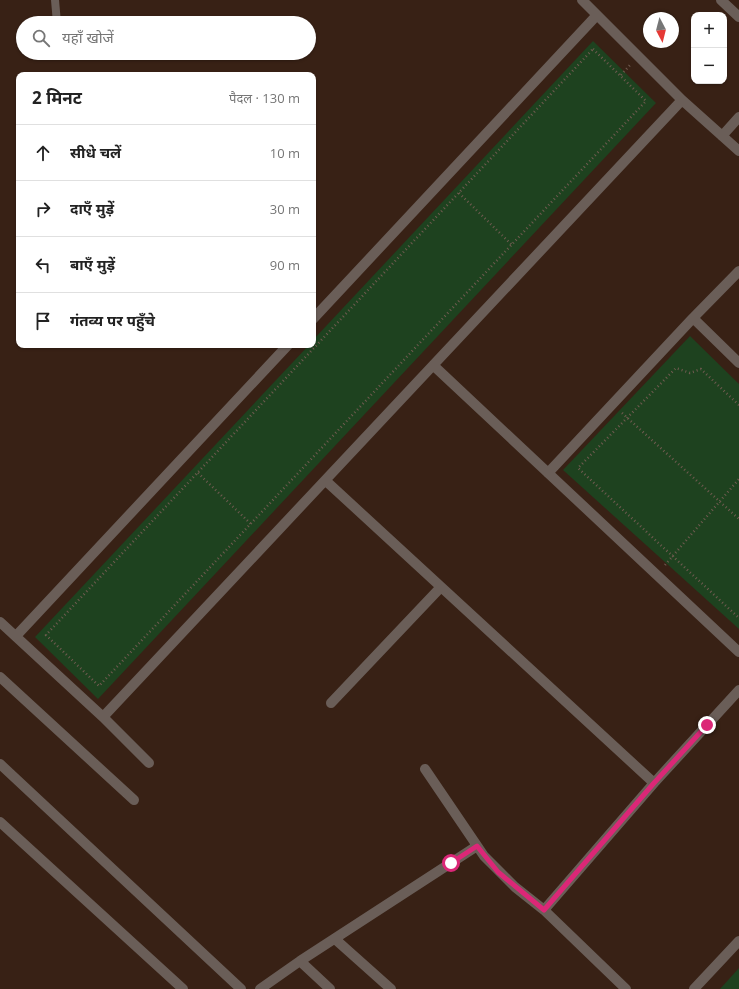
<!DOCTYPE html>
<html lang="hi">
<head>
<meta charset="utf-8">
<style>
	:root { --surface:#fff; --page:#f2f2f2; --text:#222; --muted:#767676; --line:#e0e0e0 }
	body { margin:0; font-family:"Open Sans","Noto Sans Devanagari",sans-serif; background:var(--page); color:var(--text) }
	.controls { position:absolute; right:12px; top:12px; display:grid; overflow:hidden; border-radius:8px; box-shadow:0 1px 3px #0004 }
	.controls button { width:36px; height:36px; display:grid; place-items:center; padding:0; border:0; border-bottom:1px solid var(--line); background:var(--surface); color:var(--text); font:20px sans-serif }
	.compass { position:absolute; left:643px; top:12px; width:36px; height:36px; border-radius:50%; background:var(--surface); box-shadow:0 1px 3px #0004; rotate:173deg }
	.stop { position:absolute; width:12px; height:12px; margin:-9px; border:3px solid #db2777; border-radius:50%; background:#fff }
	.stop.end { background:#db2777; border-color:#fff; box-shadow:0 1px 4px #0008 }
	.list { margin:0; padding:0; list-style:none }
	h2 { display:flex; justify-content:space-between; align-items:center; height:52px; margin:0; padding:0 16px; font-size:17px }
	h2 small { font-size:13px; font-weight:400; color:var(--muted) }
	.list li { display:grid; grid-template-columns:26px 1fr auto; gap:12px; align-items:center; box-sizing:border-box; height:56px; padding:0 16px; border-top:1px solid var(--line) }
	.list b { display:block; font-size:15px; white-space:nowrap }
	.list em { font-size:13px; font-style:normal; color:var(--muted) }
	.icon { flex:none; width:22px; height:22px; fill:none; stroke:currentColor; stroke-width:2; stroke-linecap:round; stroke-linejoin:round }
	.map { position:relative; flex:none; width:739px; height:989px; overflow:hidden }
	.search { position:absolute; background:var(--surface); box-shadow:0 1px 3px #0004; left:16px; top:16px; width:300px; height:44px; display:flex; align-items:center; gap:10px; box-sizing:border-box; padding:0 14px; border-radius:22px; color:var(--muted); font-size:15px }
	.panel { position:absolute; background:var(--surface); box-shadow:0 1px 3px #0004; left:16px; top:72px; width:300px; height:276px; border-radius:8px }
	.map>svg:first-child { display:block }
</style>
</head>
<body>
<div class="map">
<svg width="739" height="989" viewBox="0 0 739 989">
	<rect width="100%" height="100%" fill="#382115"/>
	<path fill="#1e421f" d="M593,41l63,62 -558,596 -63,-62 274,-292h4v-5z
		M690,336l49,48v245l-176,-159z
		M739,968v21h-19z"/>
	<g fill="none" stroke-linecap="round" stroke-linejoin="round">
		<path stroke="#715c51" stroke-width="2.5" stroke-dasharray="1 3" stroke-linecap="butt" d="M593,49l53,52 -547,585 -53,-51z
			M621,75l9,-10
			M459,193l53,52
			M739,405l-38,-36 -11,4 -14,-5 -98,100 161,150
			M622,413l117,106
			M198,473l53,51
			M665,565l74,-86"/>
		<path stroke="#6a5e58" stroke-width="8" d="M55,0l2,23"/>
		<path stroke="#6a5e58" stroke-width="10" d="M582,0l100,100 57,51
			M721,0l18,17
			M722,136l17,-19
			M693,318l46,45
			M313,319l284,-304
			M434,366l305,286
			M548,473l145,-155 46,-47
			M326,481l328,302
			M0,622l103,95 579,-617
			M16,636l272,-291
			M0,677l134,123
			M331,703l110,-116
			M103,717l46,46
			M0,764l241,225
			M425,769l59,87 31,31 29,23
			M0,822l183,167
			M335,939l56,50
			M300,961l30,28
			M260,989l40,-28 177,-115
			M626,989l-82,-79 110,-127 85,-93
			M694,989l45,-48"/>
	</g>
	<g fill="none" stroke-linecap="round" stroke-linejoin="round">
		<path stroke="#db2777" stroke-width="5" d="M451,863l26,-17 21,26 46,38 110,-127 53,-58"/>
	</g>
</svg>
<div class="controls">
<button>+</button>
<button>−</button>
</div>
<svg class="compass" viewBox="-18 -18 36 36"><path d="M0-13l5 13h-10z" fill="#e53935"/><path d="M0 13l5-13h-10z" fill="#767676"/></svg>
<div class="stop" style="left:451px;top:863px"></div>
<div class="stop end" style="left:707px;top:725px"></div>
<div class="search"><svg class="icon" aria-label="search" viewBox="0 0 24 24"><circle cx="10" cy="10" r="6"/><path d="M15 15l6 6"/></svg>यहाँ खोजें</div>
<section class="panel">
<h2>2 मिनट<small>पैदल · 130 m</small></h2>
<ul class="list">
<li><svg class="icon" aria-label="ahead" viewBox="0 0 24 24"><path d="M12 20V5M6 11l6-6 6 6"/></svg><div><b>सीधे चलें</b></div><em>10 m</em></li>
<li><svg class="icon" aria-label="right" viewBox="0 0 24 24"><path d="M7 20v-9h11M14 6l5 5-5 5"/></svg><div><b>दाएँ मुड़ें</b></div><em>30 m</em></li>
<li><svg class="icon" aria-label="left" viewBox="0 0 24 24"><path d="M17 20v-9H6M10 6l-5 5 5 5"/></svg><div><b>बाएँ मुड़ें</b></div><em>90 m</em></li>
<li><svg class="icon" aria-label="arrive" viewBox="0 0 24 24"><path d="M6 21V4h12l-3 4 3 4H6"/></svg><div><b>गंतव्य पर पहुँचे</b></div></li>
</ul>
</section>
</div>
</body>
</html>
